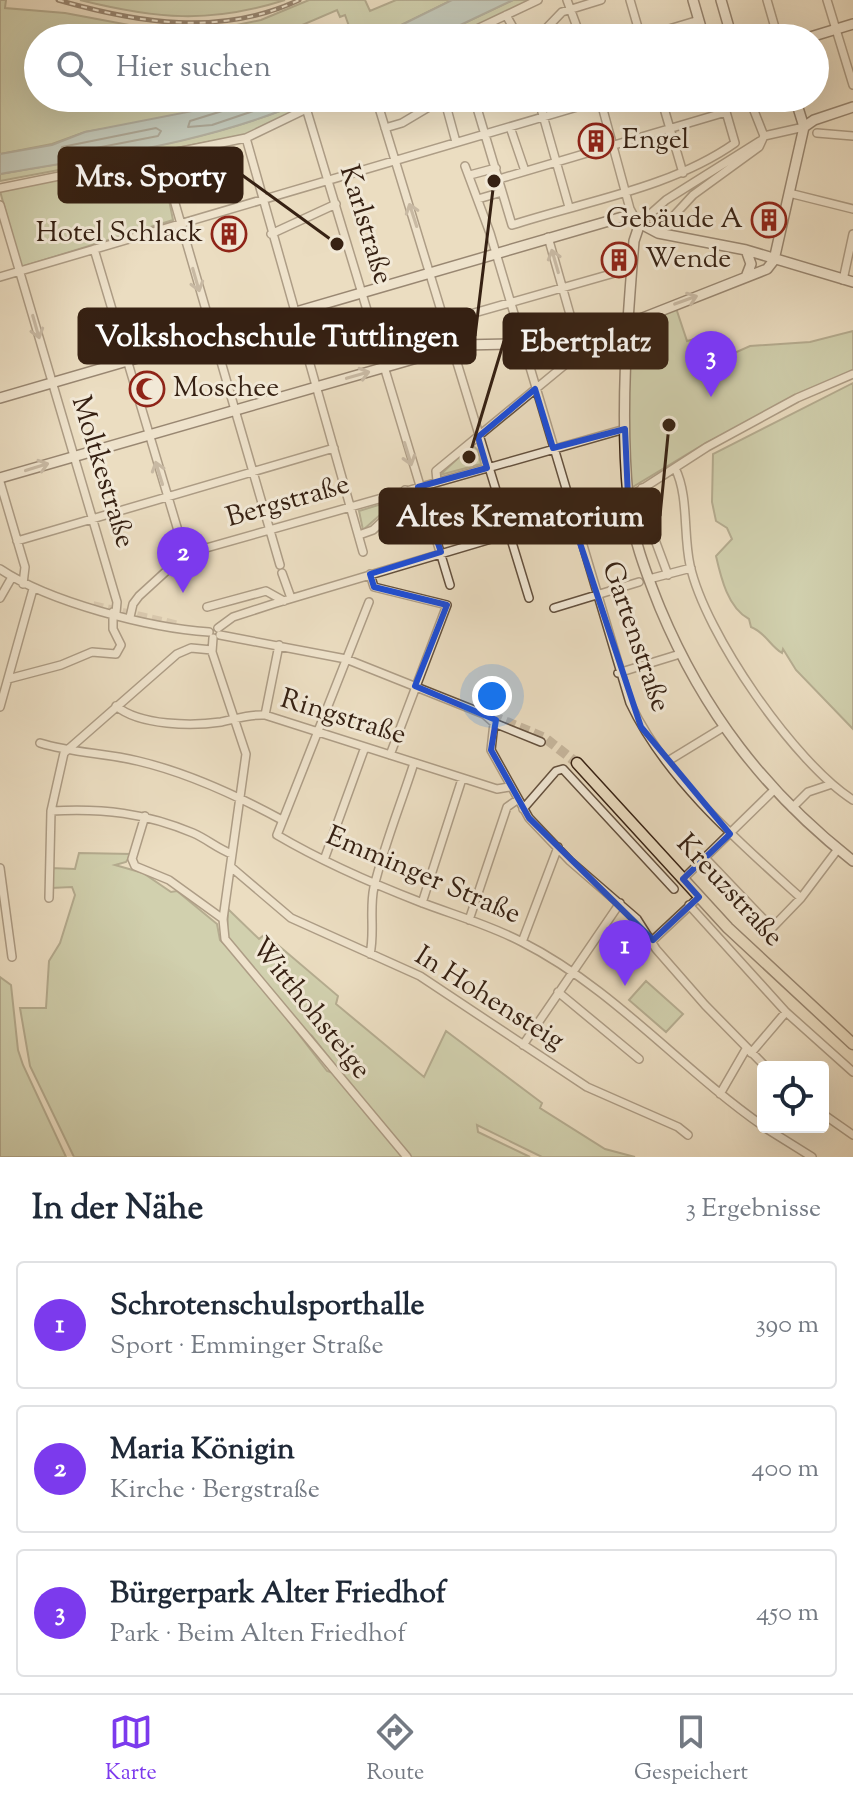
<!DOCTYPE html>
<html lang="de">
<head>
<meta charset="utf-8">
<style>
	:root { --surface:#fff; --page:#f6f6f7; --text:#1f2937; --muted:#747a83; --line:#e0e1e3; --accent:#7c3aed }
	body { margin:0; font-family:"Sorts Mill Goudy",serif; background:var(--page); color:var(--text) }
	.controls { position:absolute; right:24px; bottom:24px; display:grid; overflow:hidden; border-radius:8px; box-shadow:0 8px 32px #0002 }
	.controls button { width:72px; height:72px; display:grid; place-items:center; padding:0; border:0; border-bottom:2px solid var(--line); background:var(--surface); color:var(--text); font:40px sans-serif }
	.you { position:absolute; left:492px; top:696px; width:28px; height:28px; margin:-20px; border:6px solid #fff; border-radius:50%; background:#1a73e8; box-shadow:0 0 0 12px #1a73e833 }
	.badge { display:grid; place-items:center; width:52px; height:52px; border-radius:50%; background:var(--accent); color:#fff; font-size:26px; font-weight:700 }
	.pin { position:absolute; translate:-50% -66px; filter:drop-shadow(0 2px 4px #0008) }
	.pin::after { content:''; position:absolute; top:42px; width:28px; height:24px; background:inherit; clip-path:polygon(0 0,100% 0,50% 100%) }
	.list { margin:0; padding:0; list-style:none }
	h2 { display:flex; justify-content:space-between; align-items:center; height:104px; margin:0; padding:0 32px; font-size:34px }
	h2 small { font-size:26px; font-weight:400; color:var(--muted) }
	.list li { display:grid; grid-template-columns:52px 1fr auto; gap:24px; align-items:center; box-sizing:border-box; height:128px; margin:0 16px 16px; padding:0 16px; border:2px solid var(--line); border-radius:8px }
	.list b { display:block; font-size:30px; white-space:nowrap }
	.list p { margin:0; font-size:26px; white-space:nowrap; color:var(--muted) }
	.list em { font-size:26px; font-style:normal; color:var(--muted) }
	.icon { flex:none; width:44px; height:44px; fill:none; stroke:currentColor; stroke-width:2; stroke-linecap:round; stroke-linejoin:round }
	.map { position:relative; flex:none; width:853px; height:1157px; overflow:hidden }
	.search { position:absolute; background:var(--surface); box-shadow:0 8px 32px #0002; left:24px; right:24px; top:24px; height:88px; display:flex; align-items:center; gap:20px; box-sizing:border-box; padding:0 28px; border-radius:44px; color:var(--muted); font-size:30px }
	.sheet { height:536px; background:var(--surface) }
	nav { display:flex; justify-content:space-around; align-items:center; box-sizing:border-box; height:112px; border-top:2px solid var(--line); background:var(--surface); font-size:22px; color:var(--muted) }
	nav a { display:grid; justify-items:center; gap:4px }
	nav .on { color:var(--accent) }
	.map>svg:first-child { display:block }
</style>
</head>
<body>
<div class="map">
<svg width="853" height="1157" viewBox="0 0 853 1157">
	<rect width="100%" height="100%" fill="#ebddc1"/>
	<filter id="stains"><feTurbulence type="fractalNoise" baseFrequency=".0025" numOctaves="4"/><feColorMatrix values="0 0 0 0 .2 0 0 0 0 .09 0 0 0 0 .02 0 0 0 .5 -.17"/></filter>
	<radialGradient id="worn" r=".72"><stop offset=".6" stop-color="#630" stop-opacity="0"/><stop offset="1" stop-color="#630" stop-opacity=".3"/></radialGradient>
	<path fill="#b2c297" stroke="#747255" stroke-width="2" fill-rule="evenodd" d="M0,0h6l-1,8 60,5 96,18 41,1 59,-12 48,-20h56l5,11 26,-11h56l-77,38h-35l10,-9 -5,-14 -5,2 -3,-7 -65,28h-234v60h201l-63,19 -91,15 -33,12 -52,10z
		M80,0h205c-75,24 -129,19 -205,0z
		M513,0h18l-81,38h-17z
		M311,98h14l-80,37 -245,46v-7c104,-19 214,-32 311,-76z
		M161,159l12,61 -152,47 -21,-76z
		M676,308l11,33 20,-5 14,23 29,-13 60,-4 43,-11v39l-147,73 -75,45c0,-45 -15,-124 9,-163z
		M853,383v346l-57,-59 -13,-21 -1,4c-12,-7 -16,-20 -31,-26l-2,-8c-21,-11 -28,-41 -33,-63l16,-17 -5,-11 -11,-7 -4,-19 1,-48z
		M472,445l6,5 3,14 -41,11z
		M398,499l-35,31 -4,-19z
		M79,853l52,1 -5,8 -11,3 28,8 28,19 6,-1 40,33 3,16 6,6 6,-1 -5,-9 1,-27 31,30 6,-5 73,62 -2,8 88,73 22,-46 96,72 -2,5 65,41 30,8h-93l-65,-32 1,7 52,25h-456l-44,-91 -10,-58h26l3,-47 11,-18 15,-48 -3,-8 -21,1v-20l24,1zM281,1011l31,25 32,41 -17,-6z
		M0,977l11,8 7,65 5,15 43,92h-66z
		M646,981l37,33 -17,18 -37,-32z"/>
	<path fill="#9bbabb" stroke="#737d78" stroke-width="2" d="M452,0h61l-80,38h-58z
		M239,98h72c-96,44 -207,58 -311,76v-20l52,-9 33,-13 118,-23v-4l5,3z"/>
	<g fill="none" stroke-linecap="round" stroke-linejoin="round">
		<path stroke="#686e67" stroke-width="2" d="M237,98l-5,10 -42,13 -2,6 24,-2 80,-27
			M156,128l5,3 -3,5 -93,18 -5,-2 2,-5z"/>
		<path stroke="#c7b79e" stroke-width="10" stroke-dasharray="10 5" stroke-linecap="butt" d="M93,606l86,20
			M478,710l67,28 32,25"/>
		<g stroke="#63503e" stroke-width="10">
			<path id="street" d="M567,0l14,38
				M630,0l11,38
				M767,0l11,38
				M827,0l26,85
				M506,15l9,16 -6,7
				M458,38l80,-38
				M537,38l25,-26 39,-12
				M639,38l60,-18
				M376,98l153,500
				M444,98l12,44
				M484,98l-7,10 35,117c74,-24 159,-37 223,-82l-13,-45
				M538,98l31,109
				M661,98l22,75
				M749,98l15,38
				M595,99l-1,3 8,4 28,103 6,11
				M606,99l3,-1
				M306,108l144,477
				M510,127l15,44
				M385,128l17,-5 42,-25
				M817,133l36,3
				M246,138l117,414
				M161,155l119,410
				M465,166l25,67 140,470c35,75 110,140 171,195
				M470,175l26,-7
				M499,179l227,-67
				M0,188l246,-50 83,-40
				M789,193l64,16
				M478,199l24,-7
				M0,205l117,397 -1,11
				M640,223l26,-23 94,-59
				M658,233l35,-38 66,-48 5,-11 40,-9
				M271,234l65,-30
				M548,237l29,102
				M94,249l91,305
				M0,277l594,-175
				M843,280l10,-46
				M446,321l186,-53
				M675,468c14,28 8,66 15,97 15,69 105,198 163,235
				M437,481l-1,-10 142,-117 10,-17
				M0,482l25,85 -2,17
				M642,488l6,33 20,54
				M359,535l14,-5 31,-29 1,-11
				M17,541l317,-93
				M0,569c49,33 149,59 209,63
				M282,573l9,25
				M370,574l4,13 73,18 -57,150
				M649,579l42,-11
				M0,598l12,-21
				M369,602l-92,233c46,27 94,48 143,67 34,13 70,23 102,40 91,46 158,126 241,184
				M207,607l59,-16 18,10
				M554,608l85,-26
				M130,617l3,-13 6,-8 46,-42 440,-125
				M218,628l15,-11 40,-13 355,-106 79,-51 90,-49 56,-24
				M220,635l126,24 138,55 10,9 47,19
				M213,638l-1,14 34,102 -23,165 2,20 182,218
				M618,673l62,-19
				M8,679l53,-14 31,-13 24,2 5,-9 -8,-16v-17
				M116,706c24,20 77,20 105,16 16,-3 27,-8 44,-7l232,74 12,-2
				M0,707l33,-118
				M265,715l14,-70
				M494,723l-3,27 38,68 41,43 67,58 19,30 49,56 61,62
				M40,743c32,10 65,10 98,18 51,12 98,34 144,59
				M668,761l54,-33
				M792,808l16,-16 21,-7
				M523,809l33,-38 7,-2 111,120
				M51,811c52,-3 94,2 142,22 14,6 25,16 39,21
				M145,816l-13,43 3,7 34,14 54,39
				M706,859l66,69 29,-30 37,-49
				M324,860l41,-113
				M231,867l60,51 129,58 167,111 91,40 10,8
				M0,868l12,89
				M683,879l90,-88
				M49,898l2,-87 13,-58 113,-99 14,-6 21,2
				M422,903l40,-124
				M689,905l97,107 67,60
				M469,920l38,-113 10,-7
				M653,940l46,-43
				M522,942l36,-95
				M370,954c5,-22 -1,-44 4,-67 10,-42 27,-83 40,-124
				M558,992l81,67
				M523,1045l97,-142
				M751,1053l35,-41
				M720,1094l26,-45
				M823,1114l30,21
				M764,1127l48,30"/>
		</g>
		<g stroke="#362113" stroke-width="12">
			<path id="secondary" d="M693,0l11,38
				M721,0l11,38
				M807,38l46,-14
				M795,98l9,29
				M804,127l10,-7 39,-13
				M640,223l-6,18c-7,85 -14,171 -6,256 3,37 18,76 32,111 43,103 105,184 193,253
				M746,250l5,14 -5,13
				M602,334l17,8 7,10
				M0,398l626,-182 32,17 88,17 107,32
				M0,478l462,-133 89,-2 51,-9 165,-65 7,-9 30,-133"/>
		</g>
		<g stroke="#362113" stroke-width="13">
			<path id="primary" d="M577,763l151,165 125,116"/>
		</g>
		<use href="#street" stroke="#f2e9d7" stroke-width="7"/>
		<use href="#secondary" stroke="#f2e9d7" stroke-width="9"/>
		<use href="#primary" stroke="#ebddc1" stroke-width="10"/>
		<g stroke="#362113" stroke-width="5">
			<path id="rail" d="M58,0c80,23 162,37 241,0"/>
		</g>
		<use href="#rail" stroke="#f2e9d7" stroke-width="2" stroke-dasharray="6" stroke-linecap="butt"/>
	</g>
	<defs><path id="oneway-shaft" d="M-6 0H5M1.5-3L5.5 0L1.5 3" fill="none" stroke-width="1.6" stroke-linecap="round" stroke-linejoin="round" transform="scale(2)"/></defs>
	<g stroke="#9d8f7f">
		<use href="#oneway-shaft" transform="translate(413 215) rotate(-108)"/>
		<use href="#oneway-shaft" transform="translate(555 261) rotate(-106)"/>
		<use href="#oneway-shaft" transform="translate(196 280) rotate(74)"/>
		<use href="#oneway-shaft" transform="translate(686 300) rotate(-20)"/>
		<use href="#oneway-shaft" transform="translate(36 327) rotate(74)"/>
		<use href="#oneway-shaft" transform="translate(358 375) rotate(-16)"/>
		<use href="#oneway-shaft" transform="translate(408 454) rotate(73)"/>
		<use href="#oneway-shaft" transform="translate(37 467) rotate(-17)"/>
		<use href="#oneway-shaft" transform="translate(159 473) rotate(-107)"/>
	</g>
	<path d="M0 0H853V1157H0ZM535,389l18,59 72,-19 3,69 -57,18 70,211 89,107 -47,45 16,18 -46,43 -124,-122 -38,-68 5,-30 -81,-34 32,-81 -73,-18 -4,-13 71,-22 -23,-65 69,-19 -9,-31z" fill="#ebddc1" fill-opacity=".55" fill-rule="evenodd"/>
	<path fill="none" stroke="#1d4ed8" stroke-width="6" stroke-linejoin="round" d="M535,389l18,59 72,-19 3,69 -57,18 70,211 89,107 -47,45 16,18 -46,43 -124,-122 -38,-68 5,-30 -81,-34 32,-81 -73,-18 -4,-13 71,-22 -23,-65 69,-19 -9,-31z"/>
	<defs>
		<g id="building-ring" transform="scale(1.8)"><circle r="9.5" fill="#f2e9d7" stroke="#8f2418" stroke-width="1.5"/><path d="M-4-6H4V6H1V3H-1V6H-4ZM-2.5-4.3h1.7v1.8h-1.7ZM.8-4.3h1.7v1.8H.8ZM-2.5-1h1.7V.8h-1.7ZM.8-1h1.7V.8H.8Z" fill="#8f2418"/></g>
		<g id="mosque-ring" transform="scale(1.8)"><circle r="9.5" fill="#f2e9d7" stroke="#8f2418" stroke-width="1.5"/><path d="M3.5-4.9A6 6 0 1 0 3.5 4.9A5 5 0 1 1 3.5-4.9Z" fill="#8f2418"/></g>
	</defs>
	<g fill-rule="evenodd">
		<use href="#building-ring" x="596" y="141"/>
		<use href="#building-ring" x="769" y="220"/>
		<use href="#building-ring" x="229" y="234"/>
		<use href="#building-ring" x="619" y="260"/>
		<use href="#mosque-ring" x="147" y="389"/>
	</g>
	<g text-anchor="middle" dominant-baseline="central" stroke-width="6" stroke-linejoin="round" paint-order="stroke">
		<g font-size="28" fill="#362113" stroke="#f2e9d7" text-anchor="start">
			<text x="622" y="141">Engel</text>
			<text x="743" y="220" text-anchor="end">Gebäude A</text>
			<text x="203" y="234" text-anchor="end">Hotel Schlack</text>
			<text x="645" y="260">Wende</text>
			<text x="173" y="389">Moschee</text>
		</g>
		<g font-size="28" fill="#362113" stroke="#f2e9d7">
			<text transform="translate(365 225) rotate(73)">Karlstraße</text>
			<text transform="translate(102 472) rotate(73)">Moltkestraße</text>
			<text transform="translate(288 502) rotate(-16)">Bergstraße</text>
			<text transform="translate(635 637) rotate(71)">Gartenstraße</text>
			<text transform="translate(343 718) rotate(17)">Ringstraße</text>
			<text transform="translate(423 876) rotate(23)">Emminger Straße</text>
			<text transform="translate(729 891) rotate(47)">Kreuzstraße</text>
			<text transform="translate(489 999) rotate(32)">In Hohensteig</text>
			<text transform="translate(310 1009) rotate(51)">Witthohsteige</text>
		</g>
	</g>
	<path fill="none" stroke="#362113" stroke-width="3" d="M337 244L242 175M494 181L475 336M469 457L504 341M669 425L660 516"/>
	<g fill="#362113" stroke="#f2e9d7" stroke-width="3">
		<circle cx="337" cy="244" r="8"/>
		<circle cx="494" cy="181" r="8"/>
		<circle cx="469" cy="457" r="8"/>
		<circle cx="669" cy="425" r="8"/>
	</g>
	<g fill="#362113" stroke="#362113" stroke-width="3">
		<rect x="59" y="148" width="183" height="54" rx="8"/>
		<rect x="79" y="309" width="396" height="54" rx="8"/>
		<rect x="504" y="314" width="163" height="54" rx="8"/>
		<rect x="380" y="489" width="280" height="54" rx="8"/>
	</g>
	<g font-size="30" text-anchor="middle" font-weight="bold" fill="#fff">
		<text x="151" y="186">Mrs. Sporty</text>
		<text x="277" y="346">Volkshochschule Tuttlingen</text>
		<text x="586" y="351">Ebertplatz</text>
		<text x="520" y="526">Altes Krematorium</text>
	</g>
	<rect width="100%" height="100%" filter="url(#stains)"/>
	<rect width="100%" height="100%" fill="url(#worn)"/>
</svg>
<div class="controls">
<button><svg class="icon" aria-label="locate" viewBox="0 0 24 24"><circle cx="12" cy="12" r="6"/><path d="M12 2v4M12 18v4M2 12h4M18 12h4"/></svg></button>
</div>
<div class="you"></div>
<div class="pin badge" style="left:625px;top:986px">1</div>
<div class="pin badge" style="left:183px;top:593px">2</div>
<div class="pin badge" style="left:711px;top:397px">3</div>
<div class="search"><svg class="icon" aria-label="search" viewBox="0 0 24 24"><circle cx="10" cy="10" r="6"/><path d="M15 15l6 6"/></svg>Hier suchen</div>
</div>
<section class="sheet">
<h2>In der Nähe<small>3 Ergebnisse</small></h2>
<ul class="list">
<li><span class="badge">1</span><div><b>Schrotenschulsporthalle</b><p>Sport · Emminger Straße</p></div><em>390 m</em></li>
<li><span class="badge">2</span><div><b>Maria Königin</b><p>Kirche · Bergstraße</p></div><em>400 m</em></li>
<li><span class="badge">3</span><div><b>Bürgerpark Alter Friedhof</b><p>Park · Beim Alten Friedhof</p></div><em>450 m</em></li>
</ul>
</section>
<nav>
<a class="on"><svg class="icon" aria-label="map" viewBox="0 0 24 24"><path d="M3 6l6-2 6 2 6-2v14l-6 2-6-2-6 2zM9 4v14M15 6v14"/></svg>Karte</a>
<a><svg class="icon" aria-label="directions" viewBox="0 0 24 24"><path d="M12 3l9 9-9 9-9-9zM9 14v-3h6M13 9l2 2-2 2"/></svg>Route</a>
<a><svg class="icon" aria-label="saved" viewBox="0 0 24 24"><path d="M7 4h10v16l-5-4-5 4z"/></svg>Gespeichert</a>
</nav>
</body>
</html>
